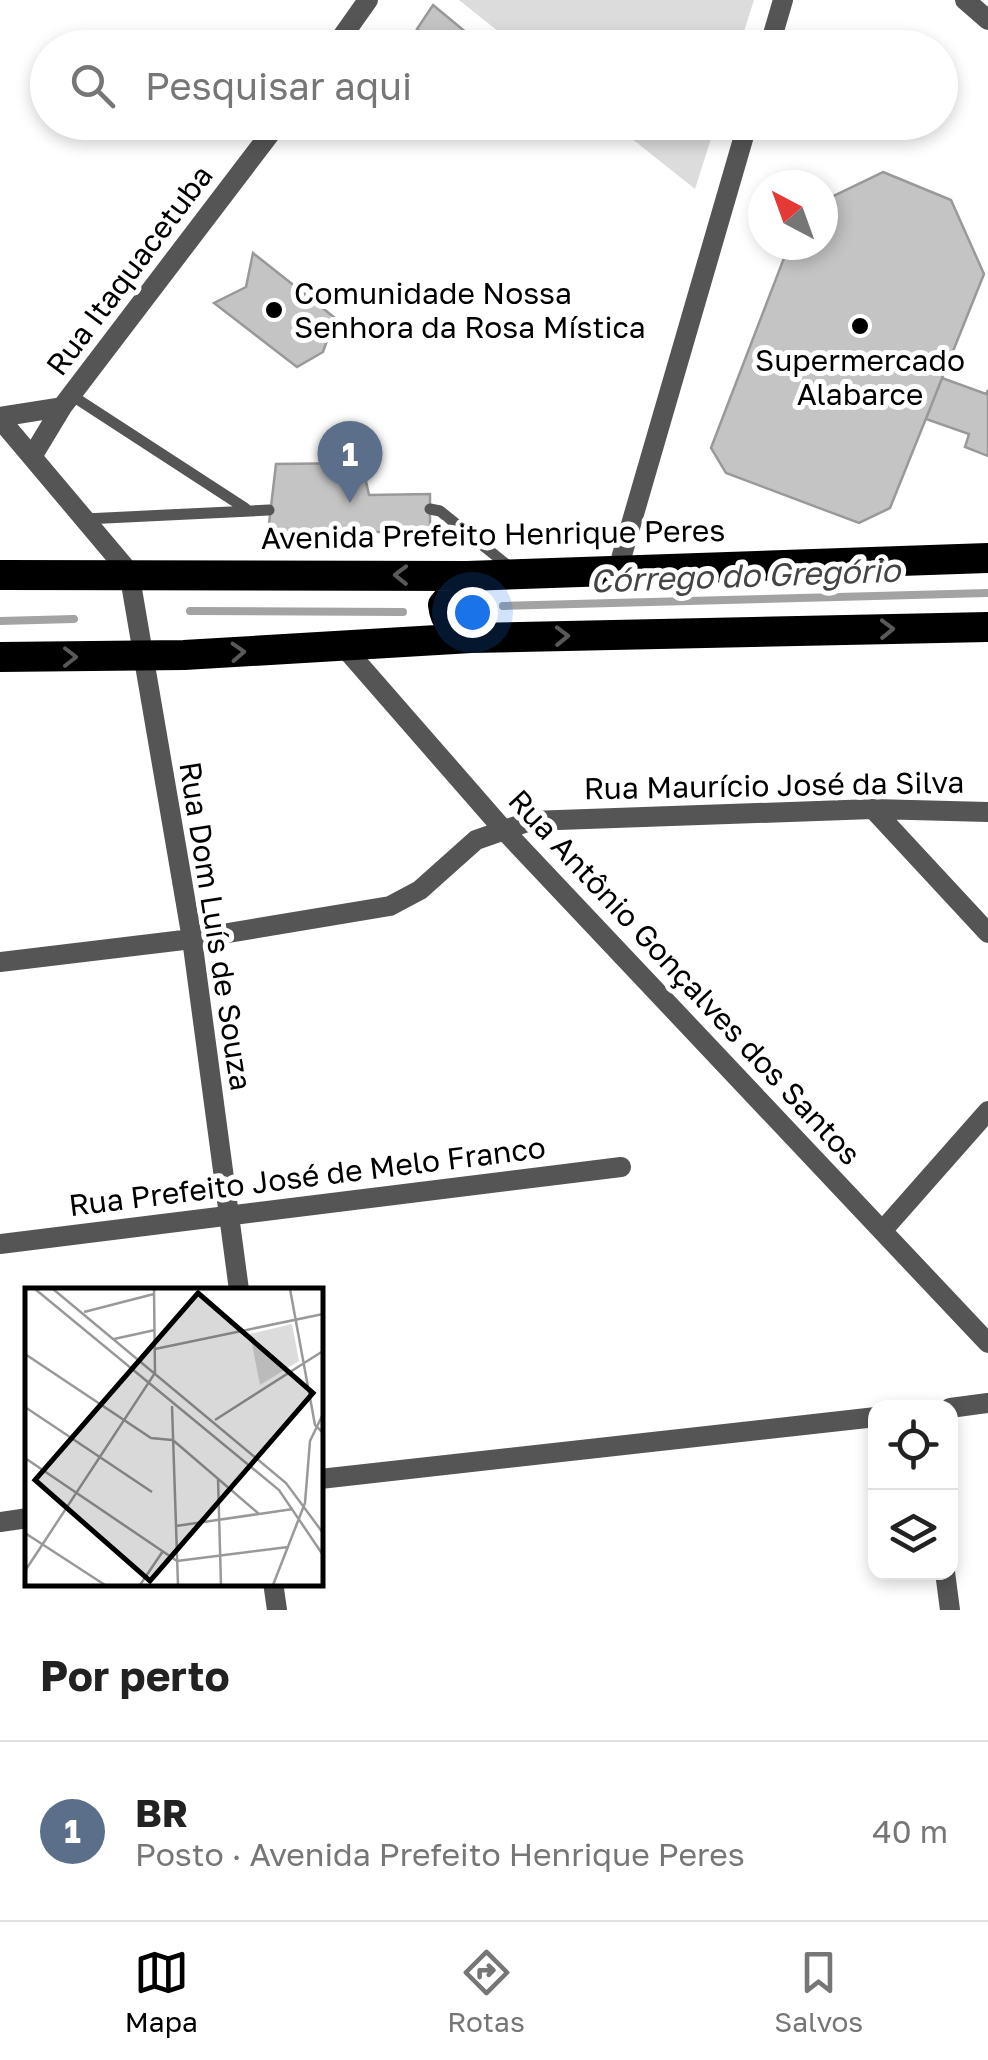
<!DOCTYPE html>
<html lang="pt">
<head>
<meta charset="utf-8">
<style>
	:root { --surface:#fff; --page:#f6f6f6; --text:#222; --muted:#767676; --line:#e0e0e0; --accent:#000 }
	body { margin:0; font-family:"Golos Text",sans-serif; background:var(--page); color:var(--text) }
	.controls { position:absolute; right:30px; bottom:30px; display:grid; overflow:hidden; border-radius:20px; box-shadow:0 5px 15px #0003 }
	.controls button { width:90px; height:90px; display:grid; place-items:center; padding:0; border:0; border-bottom:2px solid var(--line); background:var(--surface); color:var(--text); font:50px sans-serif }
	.compass { position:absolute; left:748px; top:170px; width:90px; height:90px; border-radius:50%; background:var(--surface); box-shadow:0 5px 15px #0003; rotate:319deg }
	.you { position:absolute; left:472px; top:612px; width:35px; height:35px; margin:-25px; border:8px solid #fff; border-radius:50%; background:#1a73e8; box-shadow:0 0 0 15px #1a73e833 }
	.badge { display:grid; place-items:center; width:65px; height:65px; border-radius:50%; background:var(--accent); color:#fff; font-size:32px; font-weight:700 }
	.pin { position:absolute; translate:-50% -82px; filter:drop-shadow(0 2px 5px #0008) }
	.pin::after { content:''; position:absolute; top:52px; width:35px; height:30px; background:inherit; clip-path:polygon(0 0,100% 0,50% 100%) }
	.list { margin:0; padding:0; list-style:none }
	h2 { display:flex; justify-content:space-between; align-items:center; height:130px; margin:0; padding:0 40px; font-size:42px }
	h2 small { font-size:32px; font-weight:400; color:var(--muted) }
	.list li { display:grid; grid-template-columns:65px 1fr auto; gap:30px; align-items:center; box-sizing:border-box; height:180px; padding:0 40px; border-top:2px solid var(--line) }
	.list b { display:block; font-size:38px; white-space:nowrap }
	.list p { margin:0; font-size:32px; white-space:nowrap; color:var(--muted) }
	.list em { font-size:32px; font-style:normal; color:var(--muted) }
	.icon { flex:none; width:55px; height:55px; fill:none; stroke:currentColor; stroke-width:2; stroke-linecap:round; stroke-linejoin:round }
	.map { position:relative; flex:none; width:988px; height:1610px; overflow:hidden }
	.search { position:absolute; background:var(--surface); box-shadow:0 5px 15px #0003; left:30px; right:30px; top:30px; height:110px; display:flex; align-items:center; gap:25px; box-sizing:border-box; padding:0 35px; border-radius:55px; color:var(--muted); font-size:38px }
	.sheet { height:310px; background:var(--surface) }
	nav { display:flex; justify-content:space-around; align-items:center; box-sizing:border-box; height:140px; border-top:2px solid var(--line); background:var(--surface); font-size:28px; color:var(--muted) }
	nav a { display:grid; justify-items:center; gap:5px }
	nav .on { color:var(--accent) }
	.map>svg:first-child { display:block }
</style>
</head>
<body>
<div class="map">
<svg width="988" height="1610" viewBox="0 0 988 1610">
	<rect width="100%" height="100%" fill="#fff"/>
	<path fill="#dcdcdc" d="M459,0h295l-15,47h-221z
		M612,123h104l-21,66z"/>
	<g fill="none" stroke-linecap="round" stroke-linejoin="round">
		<path stroke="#a3a3a3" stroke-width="8" d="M503,606l485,-13
			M190,611l213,1
			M0,621l74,-2"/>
	</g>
	<path fill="#c4c4c4" stroke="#999" stroke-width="2.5" d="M433,5l52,43h-46l-22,-19z
		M883,172l68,28 33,74 -94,234 -31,15 -133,-50 -15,-25 78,-203h34v-44z
		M253,253l82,65 -12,34 -26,15 -83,-64 32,-16z
		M942,378l44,16 2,-4v66l-23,-9 4,-13 -43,-15z
		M362,463l7,32 61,-1v38h-162l8,-68z"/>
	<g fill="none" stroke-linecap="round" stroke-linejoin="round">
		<path stroke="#555" stroke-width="11" d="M71,395l174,113
			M430,509l10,2 71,57
			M85,519l184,-9"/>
		<path stroke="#555" stroke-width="20" d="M965,0l23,20
			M334,48l34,-48
			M769,48l14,-48
			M0,417l62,-10
			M0,419l129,153 63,367 47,351
			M33,455l29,-48 217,-285
			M618,569l130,-447
			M344,647l158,181 486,515
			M873,809l115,124
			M0,962l192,-23 198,-33 30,-16 56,-50 54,-19 343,-12 115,3
			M883,1230l105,-119
			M0,1244l621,-77
			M950,1408l38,-5
			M320,1479l556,-62
			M0,1522l28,-4
			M945,1572l5,38
			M273,1582l4,28"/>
		<path stroke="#000" stroke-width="30" d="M0,575l467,1 521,-18
			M467,576l-24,29c2,19 12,24 28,33
			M0,657l184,-2 287,-17 517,-11"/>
	</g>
	<defs><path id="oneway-chevron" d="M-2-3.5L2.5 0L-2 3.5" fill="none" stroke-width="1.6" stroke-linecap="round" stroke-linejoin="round" transform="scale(2.5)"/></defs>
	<g stroke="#595959">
		<use href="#oneway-chevron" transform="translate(401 575) rotate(-179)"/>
		<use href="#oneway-chevron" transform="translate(887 629) rotate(-1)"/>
		<use href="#oneway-chevron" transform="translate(562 636) rotate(-1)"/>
		<use href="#oneway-chevron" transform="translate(238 652) rotate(-3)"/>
		<use href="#oneway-chevron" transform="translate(70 657)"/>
	</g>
	<g fill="#000" stroke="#fff" stroke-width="4">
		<circle cx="274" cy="310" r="10"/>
		<circle cx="860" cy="326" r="10"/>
	</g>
	<g text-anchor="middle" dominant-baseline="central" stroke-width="10" stroke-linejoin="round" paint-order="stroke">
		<g font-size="30" fill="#000" stroke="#fff">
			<text transform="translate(129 270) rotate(-53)">Rua Itaquacetuba</text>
			<text transform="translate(493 534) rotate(-1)">Avenida Prefeito Henrique Peres</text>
			<text transform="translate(774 785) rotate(-1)">Rua Maurício José da Silva</text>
			<text transform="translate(216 926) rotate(81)">Rua Dom Luís de Souza</text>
			<text transform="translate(685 977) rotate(47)">Rua Antônio Gonçalves dos Santos</text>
			<text transform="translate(307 1176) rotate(-7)">Rua Prefeito José de Melo Franco</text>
		</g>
		<g font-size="30" fill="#000" stroke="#fff" text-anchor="start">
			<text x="294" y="293">Comunidade Nossa<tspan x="294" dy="34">Senhora da Rosa Mística</tspan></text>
			<text x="860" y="360" text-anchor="middle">Supermercado<tspan x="860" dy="34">Alabarce</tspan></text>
		</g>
		<g font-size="32" font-style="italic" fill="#444" stroke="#fff">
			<text transform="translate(745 575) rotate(-2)">Córrego do Gregório</text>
		</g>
	</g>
	<g transform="translate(25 1288)">
		<rect width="298" height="298" fill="#fff"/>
		<path d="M267,36l7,37 -39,24 -10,-51z" fill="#dcdcdc"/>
		<path fill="none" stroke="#999" stroke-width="2.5" d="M10,1l244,201 44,65M28,1l233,194 37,50M265,1l25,136 8,8M59,24l70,-18M89,51l41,-9M130,61l168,-35M0,66l126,84 21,2M147,118l6,179M0,119l127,85M190,132l108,-69M149,153l85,73M0,170l152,103M193,190l3,107M151,238l117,-17M0,245l80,52M152,273l111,-14M0,283l130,-198 -1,-84M115,297l23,-34M248,297l32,-82 5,-62 13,-27"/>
		<path fill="#000" fill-opacity="0.15" stroke="#000" stroke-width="5" d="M173,5l115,100 -163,188 -115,-101z"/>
		<rect width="298" height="298" fill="none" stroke="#000" stroke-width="5"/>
	</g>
</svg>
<div class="controls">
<button><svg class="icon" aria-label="locate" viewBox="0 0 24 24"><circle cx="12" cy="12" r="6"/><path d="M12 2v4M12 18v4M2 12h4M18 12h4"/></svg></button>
<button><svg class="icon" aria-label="layers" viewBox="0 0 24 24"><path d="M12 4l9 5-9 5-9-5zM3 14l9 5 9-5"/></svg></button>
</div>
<svg class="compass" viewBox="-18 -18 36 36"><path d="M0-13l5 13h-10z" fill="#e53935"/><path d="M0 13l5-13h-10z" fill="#767676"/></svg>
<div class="you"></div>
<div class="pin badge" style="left:350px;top:503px;background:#5c6f8a">1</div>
<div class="search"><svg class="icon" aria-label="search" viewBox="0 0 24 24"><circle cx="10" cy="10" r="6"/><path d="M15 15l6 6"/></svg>Pesquisar aqui</div>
</div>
<section class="sheet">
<h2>Por perto<small></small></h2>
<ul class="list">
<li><span class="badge" style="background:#5c6f8a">1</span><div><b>BR</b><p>Posto · Avenida Prefeito Henrique Peres</p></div><em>40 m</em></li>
</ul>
</section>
<nav>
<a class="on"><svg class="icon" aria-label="map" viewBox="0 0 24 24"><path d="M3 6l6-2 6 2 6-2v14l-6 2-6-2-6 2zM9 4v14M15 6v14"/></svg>Mapa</a>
<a><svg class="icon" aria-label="directions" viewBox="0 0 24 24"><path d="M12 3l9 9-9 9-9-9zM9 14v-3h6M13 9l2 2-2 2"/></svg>Rotas</a>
<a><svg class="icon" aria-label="saved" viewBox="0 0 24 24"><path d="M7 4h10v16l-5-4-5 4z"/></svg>Salvos</a>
</nav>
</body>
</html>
